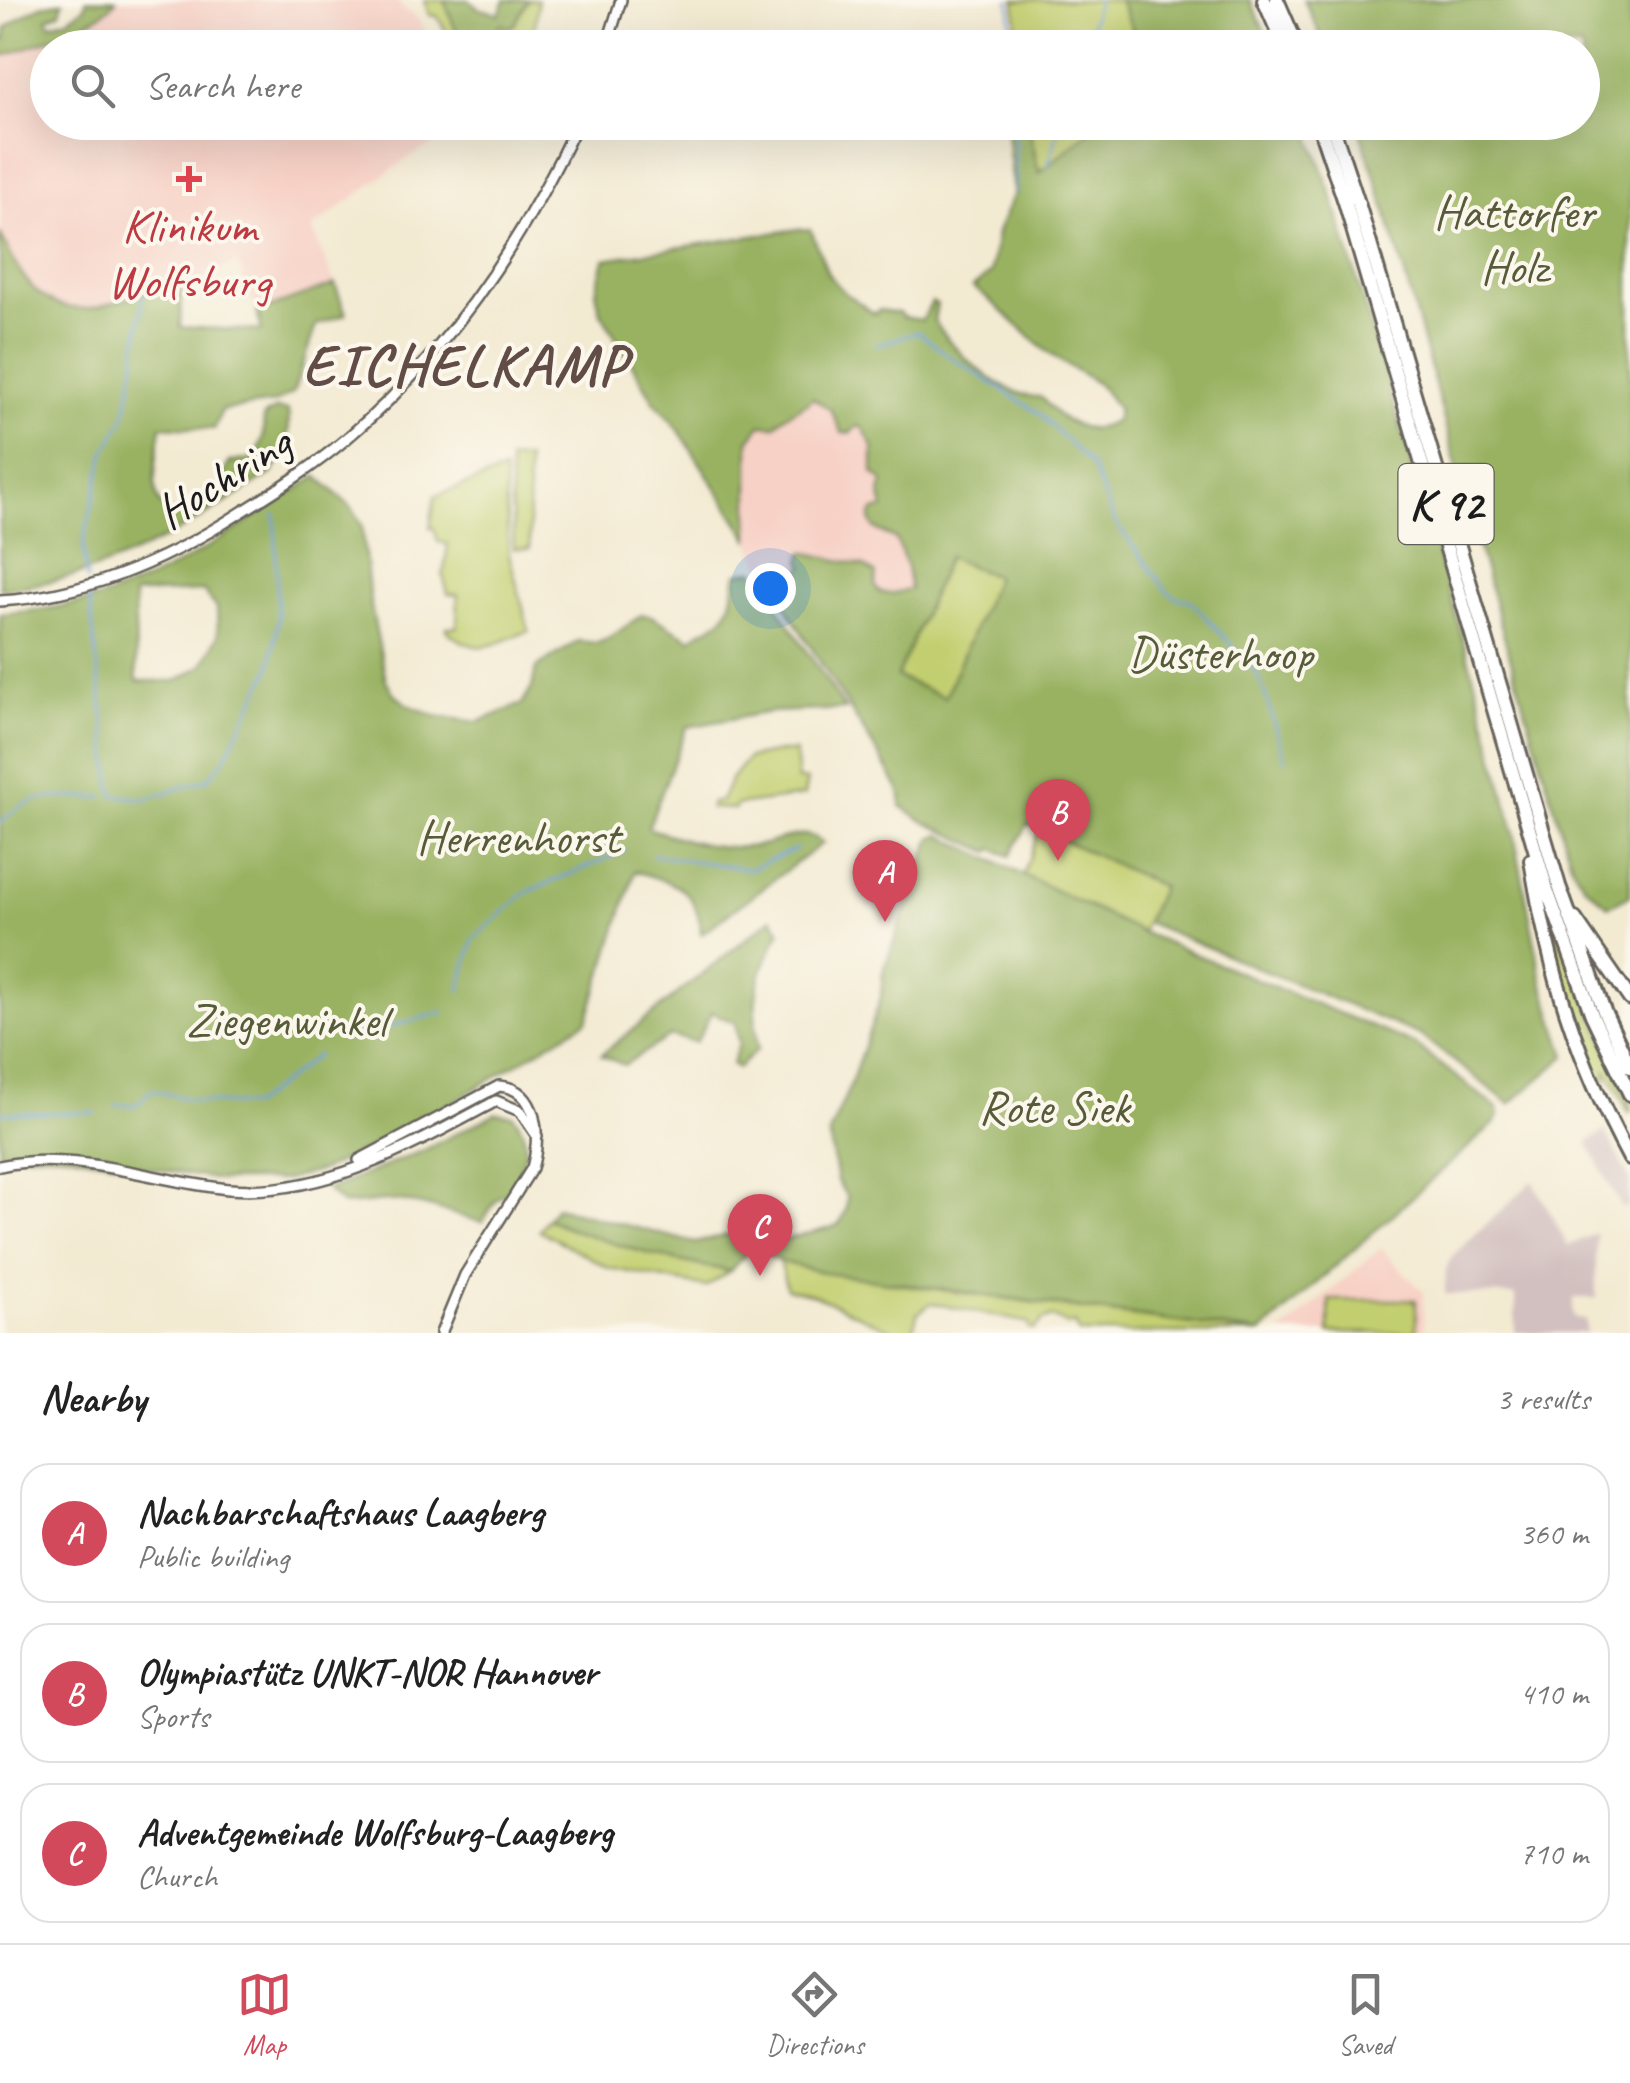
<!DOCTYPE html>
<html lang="en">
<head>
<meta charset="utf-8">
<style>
	:root { --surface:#fff; --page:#f2f2f2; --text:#222; --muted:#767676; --line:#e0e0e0; --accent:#d1495b }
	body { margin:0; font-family:Caveat,sans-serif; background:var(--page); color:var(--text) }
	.you { position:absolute; left:770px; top:588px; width:35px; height:35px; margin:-25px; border:8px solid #fff; border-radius:50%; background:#1a73e8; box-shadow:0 0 0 15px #1a73e833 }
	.badge { display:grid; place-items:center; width:65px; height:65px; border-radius:50%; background:var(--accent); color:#fff; font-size:32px; font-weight:700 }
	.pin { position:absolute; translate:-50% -82px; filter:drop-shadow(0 2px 5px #0008) }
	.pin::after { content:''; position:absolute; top:52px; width:35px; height:30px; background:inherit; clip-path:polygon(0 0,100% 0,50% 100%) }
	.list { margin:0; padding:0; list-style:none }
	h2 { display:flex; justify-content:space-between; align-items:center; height:130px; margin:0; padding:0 40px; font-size:42px }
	h2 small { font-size:32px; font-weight:400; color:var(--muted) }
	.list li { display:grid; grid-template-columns:65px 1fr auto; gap:30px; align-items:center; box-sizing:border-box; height:140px; margin:0 20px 20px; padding:0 20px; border:2px solid var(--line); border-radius:30px }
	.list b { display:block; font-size:38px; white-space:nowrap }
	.list p { margin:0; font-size:32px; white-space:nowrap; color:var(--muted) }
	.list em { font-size:32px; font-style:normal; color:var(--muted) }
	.icon { flex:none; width:55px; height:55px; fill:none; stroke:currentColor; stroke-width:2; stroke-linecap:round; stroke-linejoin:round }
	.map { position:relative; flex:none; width:1630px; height:1333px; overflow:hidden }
	.search { position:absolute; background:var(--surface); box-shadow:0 10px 40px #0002; left:30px; right:30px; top:30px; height:110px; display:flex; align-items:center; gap:25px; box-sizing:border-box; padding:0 35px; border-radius:55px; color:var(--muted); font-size:38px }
	.sheet { height:610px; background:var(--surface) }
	nav { display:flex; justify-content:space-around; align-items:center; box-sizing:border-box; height:140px; border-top:2px solid var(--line); background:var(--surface); font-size:28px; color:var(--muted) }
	nav a { display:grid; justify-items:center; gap:5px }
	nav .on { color:var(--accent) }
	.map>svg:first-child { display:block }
</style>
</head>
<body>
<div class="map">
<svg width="1630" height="1333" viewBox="0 0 1630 1333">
	<rect width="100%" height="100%" fill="#fbf7ec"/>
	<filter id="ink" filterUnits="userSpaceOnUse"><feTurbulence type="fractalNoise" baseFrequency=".01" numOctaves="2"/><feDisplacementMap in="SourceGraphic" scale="20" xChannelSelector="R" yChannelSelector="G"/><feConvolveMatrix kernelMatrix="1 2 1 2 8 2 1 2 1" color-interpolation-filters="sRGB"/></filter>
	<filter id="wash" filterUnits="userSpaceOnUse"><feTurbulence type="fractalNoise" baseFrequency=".0048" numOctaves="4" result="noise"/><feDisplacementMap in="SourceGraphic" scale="40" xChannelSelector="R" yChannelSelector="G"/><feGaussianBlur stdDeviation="2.25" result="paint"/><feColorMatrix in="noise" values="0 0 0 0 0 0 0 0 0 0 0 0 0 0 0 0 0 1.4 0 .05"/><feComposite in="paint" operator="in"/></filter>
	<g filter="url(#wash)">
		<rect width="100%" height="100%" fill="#f3ead2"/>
		<path fill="#f7d1c6" d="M116,0h281l6,9 11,5 23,33 -389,1v74l423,1 -66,37 -93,68 23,56 -78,28 -20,-50 -55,25 -3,40 -120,-1 -44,-59 -15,-34v-176l80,-32 31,-17z
			M813,398l18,12 11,23 15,-7 6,1 10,20 -1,18 11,16 2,23 -15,16 5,9 21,10 4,9 10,41 -5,2 -26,1 -9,-20 -6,-6h-60l-12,8 -20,-5 -7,5 -16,-35v-98l13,-16 13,1 7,-9 20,-9z
			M1381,1248l42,44 1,41h-143z"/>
		<path fill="#d2bfbf" d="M1605,1131l25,49v25l-8,4 -35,-67z
			M1533,1181l35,65 28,-13v65h-23v16l3,5 10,1v13h-71v-38l-70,-1 1,-25 6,-13z"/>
		<path fill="#c2cf70" stroke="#6f7646" stroke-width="2.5" d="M424,0h20l15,38h31l11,-14 13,1 14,-25h10l-3,25 -12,23 -68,-1 -18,-31 -8,-1z
			M1015,0h104l22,47h-123z
			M1028,122l72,1 -61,50z
			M527,459l3,90h-16l-5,-89z
			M504,471l5,83 20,77c-38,13 -49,27 -82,0v-4h10l1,-32 -10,-1 -5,-18 5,-32 -10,-2 -4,-14h-4l5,-32z
			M948,556l49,20 -52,122 -48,-21z
			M779,752h16l3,28h9l-3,16 -68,9 -1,4 -25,-1 1,-5 10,-2 10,-22 17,-21z
			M1040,828l123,59 -22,45 -118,-57z
			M1545,897l85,208v9l-23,-43 -4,25 -32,-81z
			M547,1219c60,26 120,41 183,52l-24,16 -97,-19 -70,-38z
			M779,1261l119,23 360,49h-179l-4,-10 -7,2 -16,-8 -10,4 -8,9 -5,-1v-6l-98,-20 -14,11 -4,19h-15l-84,-38 -27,-6z
			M1329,1300h87v33h-87z"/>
		<path fill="#99b262" stroke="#5a673f" stroke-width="2.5" fill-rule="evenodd" d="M86,0h30c-15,24 -88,47 -116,57v-20l6,2v-11c17,-13 35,-26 57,-26l-3,10 -13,6 3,6 18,-5 17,-12z
			M444,0h25l9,8 21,6 6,-14h23l-14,25 -7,3 -6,-4 -11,14h-31z
			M1119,0h131l22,47h-131z
			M1304,0h326v895l-21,11 -25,-21 -12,-19c-39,-129 -77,-257 -112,-386 -32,-120 -62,-241 -103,-357l225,-1v-74l-256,-1z
			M1006,123h22l11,50 61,-50h206l28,78 142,483 37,144 29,153 24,75 -56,48 -90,-69 -274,-113 16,-36 -134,-62 -18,32 -17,-7 -3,3 -66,-30 -23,-16v-12l-14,-26 -122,-194 7,-5 26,3 6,-5 -3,-6 3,-9 60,14 12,8 -1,12 4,6 12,2 19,-5 -3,-21 -11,-29 -21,-10 -5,-9 2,-8 12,-4 -4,-15 3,-12 -10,-8v-26l-10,-19 -6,-2 -7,7h-8l-11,-23 -18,-12c-13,12 -27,13 -38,28l-14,-1 -12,16v98l-71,-110 -24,-28 -54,-90 -4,-20 8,-32 194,-30 13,1 17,44 17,19 30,21 4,-4 21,3 2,4 20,3 10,-18 5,2 -3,16c18,31 69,78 107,77 18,24 47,42 74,24l3,-11c-24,-39 -41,-34 -73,-60 -24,-20 -46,-44 -72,-63l18,-14 6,-41 17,-38zM948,557l48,20 -51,120 -48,-20z
			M0,233c17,38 39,81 90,75 32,-4 55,-21 92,-21l-2,40 82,4 -5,-19 78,-28 11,30 -30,11 -23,68 -19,10 -52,7 -8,19 -53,-3c-3,28 -22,98 27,86 10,-3 22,-4 28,-13 8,-12 6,-27 14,-37l24,-3 9,-21 1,-22 13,-7 11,2c3,22 -3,44 -16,62 -87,56 -165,108 -272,116z
			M317,476l35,32 10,17 8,76 16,79 8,14 14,11 27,11 43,6 44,-18 10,-16 4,-20 42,-27 19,2 11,-4 34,-24 9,1 40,23c9,-10 19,-10 28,-18 14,-12 14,-31 18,-48l17,-3 91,139 -75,3 -83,15 -39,101c35,12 71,23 108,18 24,-3 47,-22 67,-3l-122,91c-3,-47 -27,-50 -66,-63l-48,150 -180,109 -84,40 -37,10h-66l-160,-27 -60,2v-541c34,-3 67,-7 100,-16 79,-24 148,-78 217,-122zM203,591l14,17 1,28 -15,29 -27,16h-39l-3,-87z
			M940,835l201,97 273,112 83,64 2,6 -4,9 -234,210 -437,-60 -45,-12 -27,-14 -22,24c-63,-11 -123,-26 -183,-52l9,-12 139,36 44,-11 32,11 60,-15 9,-5 6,-13 1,-13 -10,-16 -8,-47 21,-48 31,-88 2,-26 47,-130 3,-5z
			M772,918l9,13c-25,40 -30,71 -23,118l-20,19 -6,-4 7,-20 -4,-21 -23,-11 -16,30 -26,-6 -46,29 -23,-10z
			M496,1113l17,2c21,25 12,46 1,74l-17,10 -15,23c-29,-7 -54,-18 -84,-21 -19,-2 -37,5 -56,3l-15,-14 97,-40z"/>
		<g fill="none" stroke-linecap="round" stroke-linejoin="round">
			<path stroke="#71a0da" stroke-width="2.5" d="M1010,0l2,48
				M1084,48l14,-48
				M1014,122l2,72
				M1048,166l13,-44
				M876,345l42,-13 28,22 94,60 52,52 15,36
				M1108,504l7,18 52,69 10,7 13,2 67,73 5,13
				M87,580l-4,-36 22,-92 19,-34 8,-35 11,-87
				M88,588l25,207 33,4 62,-20 17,-21 45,-89 8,-48 -3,-107
				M1264,690l21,71
				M0,823c35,-35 59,-24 103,-26
				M653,855l97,14 46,-20
				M460,990l13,-51 52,-46 100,-42
				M344,1039l100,-27
				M115,1105h21l16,-15 45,11 55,5 66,-51
				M0,1113h96"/>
		</g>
	</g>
	<g filter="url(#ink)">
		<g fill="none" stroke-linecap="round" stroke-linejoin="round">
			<g stroke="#67645c" stroke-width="14">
				<path id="tertiary" d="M606,48l15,-48
					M0,601c86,-5 169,-42 240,-88 37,-23 73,-46 106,-74 101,-84 177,-199 232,-317
					M359,1160l140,-74c40,2 42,53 33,82l-67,107 -24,58
					M0,1166c75,-17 154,16 229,23 94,8 187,-45 267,-88l24,10 17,25"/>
			</g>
			<g stroke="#67645c" stroke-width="18">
				<path id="trunk" d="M1264,0l21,48
					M1277,0l21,48
					M1318,122l27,80 202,688 45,125 38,79
					M1331,122l27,81 201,683 45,125 26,56
					M1531,860c18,112 45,199 99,299
					M1575,919l55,80"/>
			</g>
			<use href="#tertiary" stroke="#fff" stroke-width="9"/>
			<use href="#trunk" stroke="#fff" stroke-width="12"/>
		</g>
	</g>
	<path fill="#e0444e" stroke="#fbf7ec" stroke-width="4" d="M184 164h10v10h10v10h-10v10h-10v-10h-10v-10h10z"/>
	<g text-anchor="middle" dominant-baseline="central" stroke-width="8" stroke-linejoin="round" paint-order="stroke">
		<rect fill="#fbf7ec" stroke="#5f5e5a" stroke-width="2.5" x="1398.5" y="464" width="95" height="80" rx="8"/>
		<g font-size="45" font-weight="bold" fill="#1c1c1c">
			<text x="1446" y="504">K 92</text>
		</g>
		<g font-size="48" fill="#565b39" stroke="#fbf7ec">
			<text x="1514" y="212">Hattorfer<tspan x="1514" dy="55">Holz</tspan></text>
			<text x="1220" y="653">Düsterhoop</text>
			<text x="518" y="837">Herrenhorst</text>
			<text x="286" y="1020">Ziegenwinkel</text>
			<text x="1054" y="1107">Rote Siek</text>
		</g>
		<g font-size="48" fill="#be3a42" stroke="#fbf7ec">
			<text x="189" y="226">Klinikum<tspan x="189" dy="55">Wolfsburg</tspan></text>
		</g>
		<g font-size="48" fill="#1c1c1c" stroke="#fbf7ec">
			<text transform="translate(223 477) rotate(-32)">Hochring</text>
		</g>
		<g font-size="58" font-weight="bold" letter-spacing="2.5" fill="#624c46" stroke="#fbf7ec">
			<text x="465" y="364">EICHELKAMP</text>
		</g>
	</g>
</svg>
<div class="you"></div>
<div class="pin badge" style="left:885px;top:922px">A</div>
<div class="pin badge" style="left:1058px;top:861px">B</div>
<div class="pin badge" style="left:760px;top:1276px">C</div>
<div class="search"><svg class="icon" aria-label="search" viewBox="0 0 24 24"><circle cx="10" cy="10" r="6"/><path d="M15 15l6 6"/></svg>Search here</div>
</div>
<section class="sheet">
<h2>Nearby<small>3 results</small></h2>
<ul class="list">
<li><span class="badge">A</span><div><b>Nachbarschaftshaus Laagberg</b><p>Public building</p></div><em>360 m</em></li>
<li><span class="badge">B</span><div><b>Olympiastütz UNKT-NOR Hannover</b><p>Sports</p></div><em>410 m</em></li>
<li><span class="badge">C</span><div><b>Adventgemeinde Wolfsburg-Laagberg</b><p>Church</p></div><em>710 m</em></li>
</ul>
</section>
<nav>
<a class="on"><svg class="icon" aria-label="map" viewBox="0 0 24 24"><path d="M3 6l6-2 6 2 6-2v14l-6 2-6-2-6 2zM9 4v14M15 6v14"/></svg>Map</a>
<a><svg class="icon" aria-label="directions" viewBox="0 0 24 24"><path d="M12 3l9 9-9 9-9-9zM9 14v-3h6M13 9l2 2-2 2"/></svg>Directions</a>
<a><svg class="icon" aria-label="saved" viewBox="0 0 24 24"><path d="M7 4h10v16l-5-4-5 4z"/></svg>Saved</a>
</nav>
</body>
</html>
